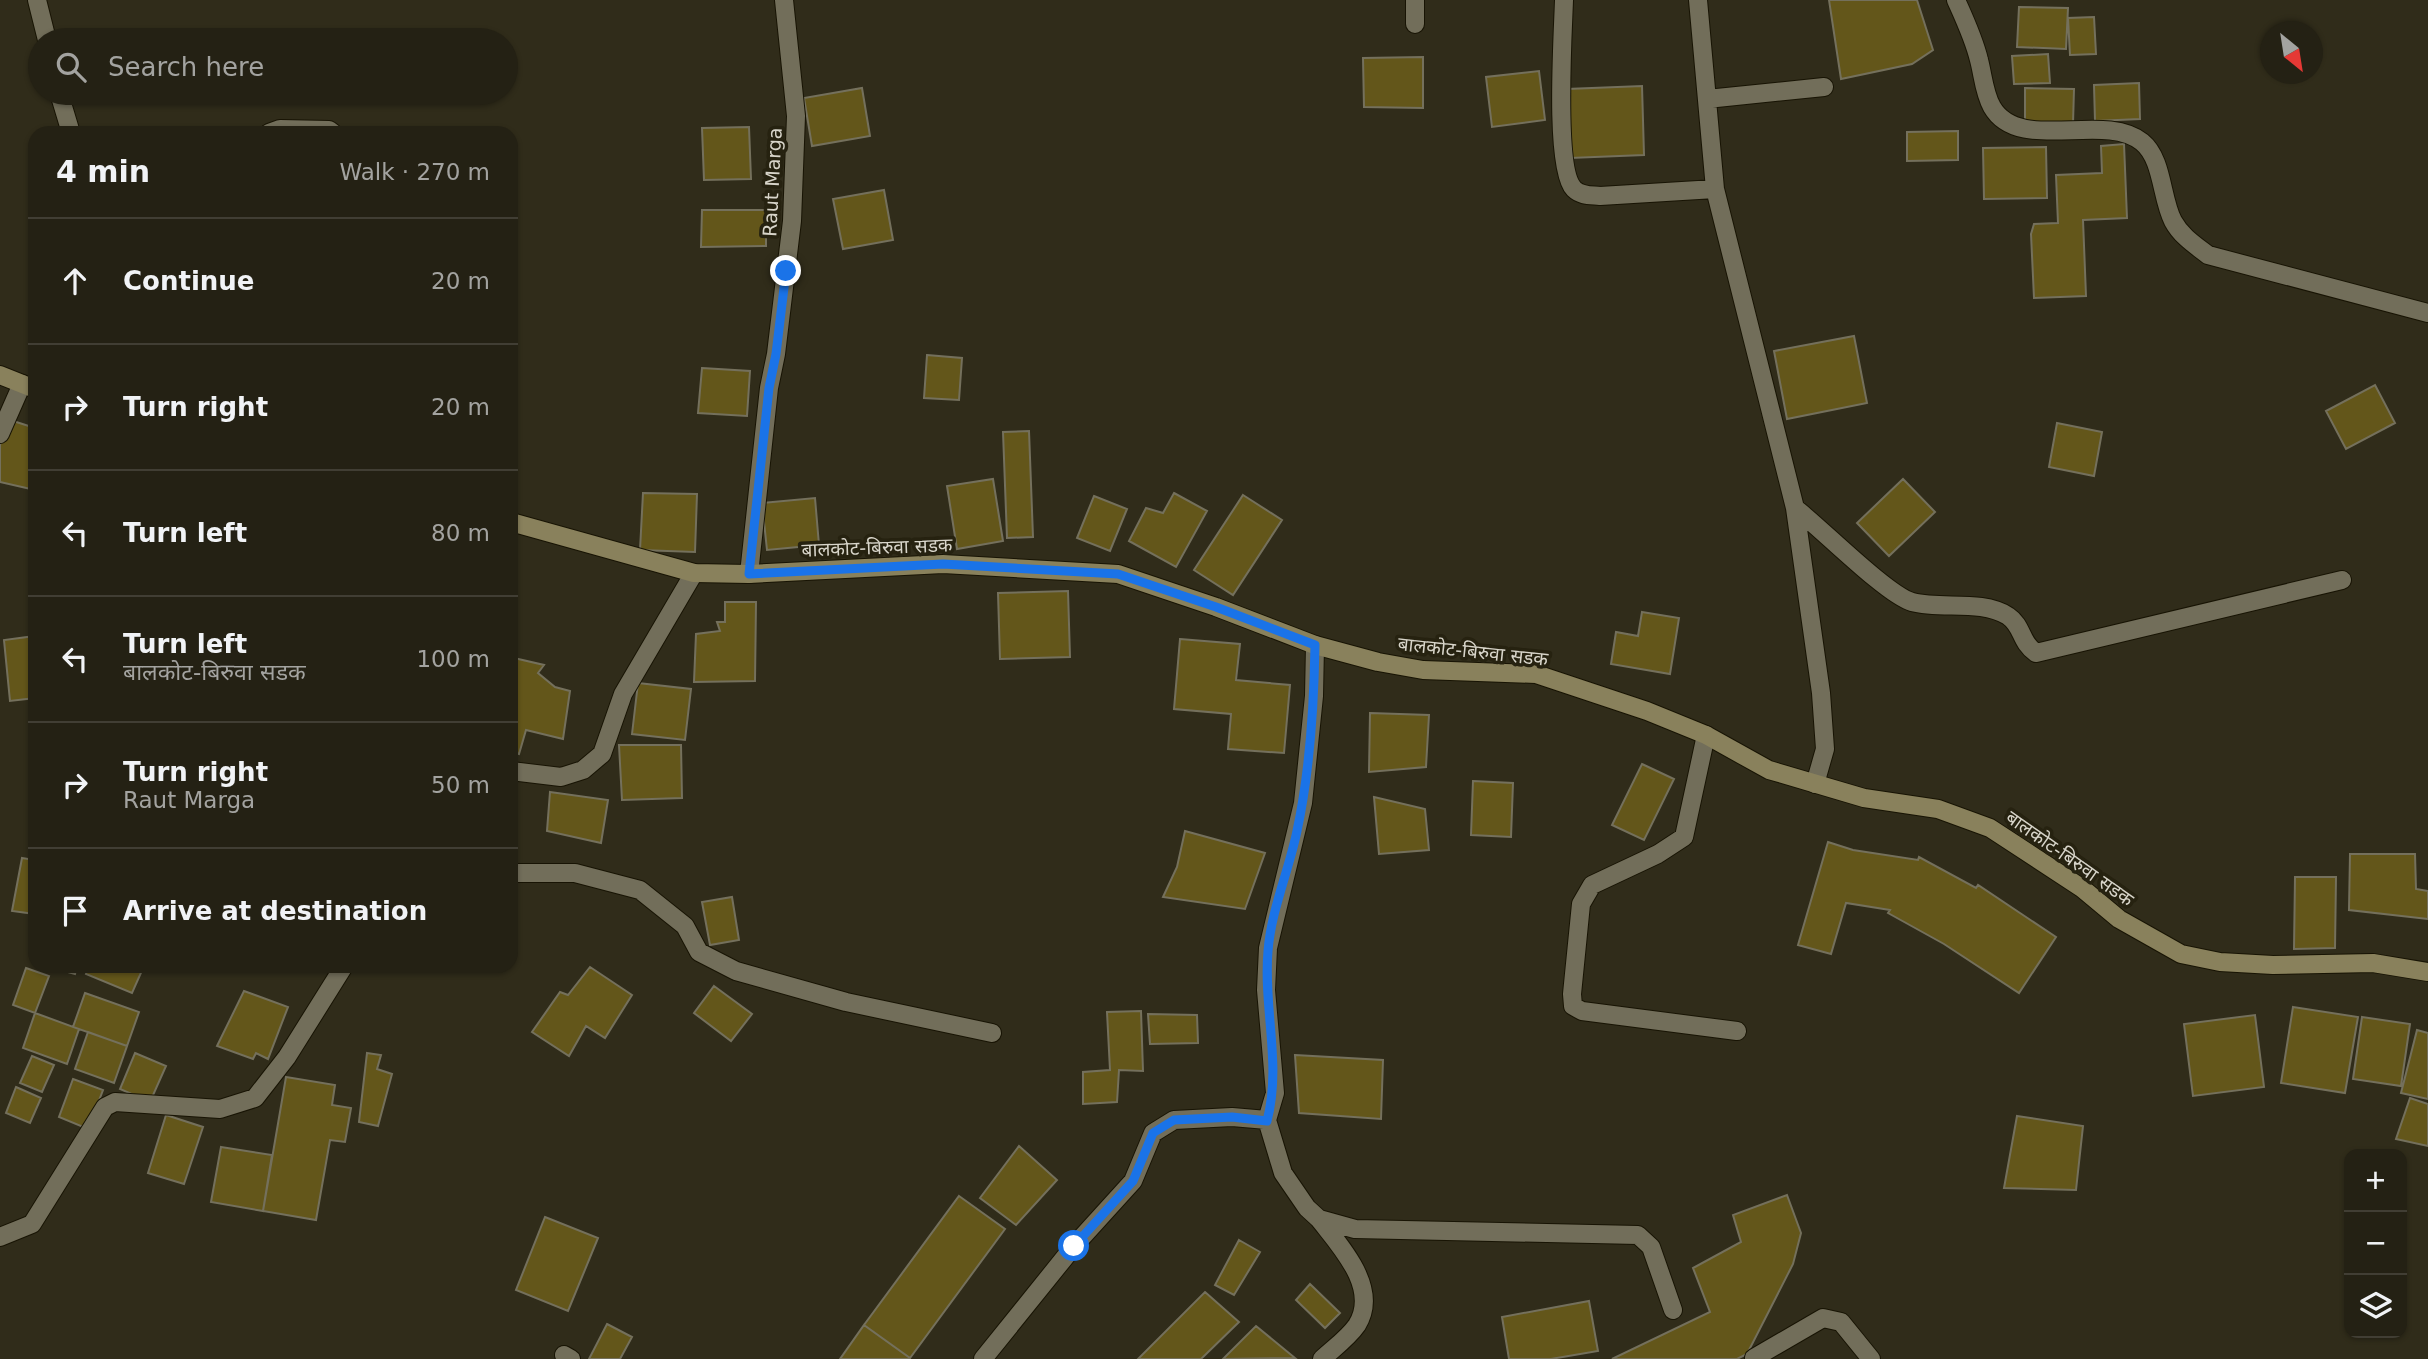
<!DOCTYPE html>
<html lang="en">
<head>
<meta charset="utf-8">
<style>
	:root { --surface:#242114; --page:#2c291d; --text:#f1f3f6; --muted:#a3a3a0; --line:#413e34 }
	body { margin:0; font-family:"DejaVu Sans","Noto Sans Devanagari",sans-serif; background:var(--page); color:var(--text) }
	.controls { position:absolute; right:21px; bottom:21px; display:grid; overflow:hidden; border-radius:14px; box-shadow:0 2px 5px #0004 }
	.controls button { width:63px; height:63px; display:grid; place-items:center; padding:0; border:0; border-bottom:2px solid var(--line); background:var(--surface); color:var(--text); font:35px sans-serif }
	.compass { position:absolute; left:2260px; top:21px; width:63px; height:63px; border-radius:50%; background:var(--surface); box-shadow:0 2px 5px #0004; rotate:150deg }
	.stop { position:absolute; width:21px; height:21px; margin:-16px; border:5px solid #1a73e8; border-radius:50%; background:#fff }
	.stop.end { background:#1a73e8; border-color:#fff; box-shadow:0 2px 7px #0008 }
	.list { margin:0; padding:0; list-style:none }
	h2 { display:flex; justify-content:space-between; align-items:center; height:91px; margin:0; padding:0 28px; font-size:30px }
	h2 small { font-size:23px; font-weight:400; color:var(--muted) }
	.list li { display:grid; grid-template-columns:46px 1fr auto; gap:21px; align-items:center; box-sizing:border-box; height:126px; padding:0 28px; border-top:2px solid var(--line) }
	.list b { display:block; font-size:26px; white-space:nowrap }
	.list p { margin:0; font-size:23px; white-space:nowrap; color:var(--muted) }
	.list em { font-size:23px; font-style:normal; color:var(--muted) }
	.icon { flex:none; width:38px; height:38px; fill:none; stroke:currentColor; stroke-width:2; stroke-linecap:round; stroke-linejoin:round }
	.map { position:relative; flex:none; width:2428px; height:1359px; overflow:hidden }
	.search { position:absolute; background:var(--surface); box-shadow:0 2px 5px #0004; left:28px; top:28px; width:490px; height:77px; display:flex; align-items:center; gap:18px; box-sizing:border-box; padding:0 24px; border-radius:38px; color:var(--muted); font-size:26px }
	.panel { position:absolute; background:var(--surface); box-shadow:0 2px 5px #0004; left:28px; top:126px; width:490px; height:847px; border-radius:21px }
	.map>svg:first-child { display:block }
</style>
</head>
<body>
<div class="map">
<svg width="2428" height="1359" viewBox="0 0 2428 1359">
	<rect width="100%" height="100%" fill="#302c1a"/>
	<path fill="#63561a" stroke="#74705c" stroke-width="2" d="M1829,0h88l16,50 -21,14 -71,15z
		M2019,7l49,1 -2,41 -49,-2z
		M2094,17l2,37 -26,1 -2,-37z
		M2048,54l2,29 -36,1 -2,-28z
		M1423,57v51l-59,-1 -1,-49z
		M1539,71l6,49 -53,7 -6,-50z
		M2139,83l1,36 -45,2 -1,-36z
		M1642,86l2,69 -74,3 -3,-69z
		M862,88l8,48 -58,10 -8,-48z
		M2025,88l49,1 -1,35 -48,-1z
		M749,127l2,52 -47,1 -2,-52z
		M1958,131v29l-51,1v-29z
		M2124,144l3,74 -44,2 3,76 -52,2 -3,-64 3,-10 24,-1 -2,-48 46,-2 -1,-27z
		M2046,147l1,51 -63,1 -1,-51z
		M884,190l9,50 -50,9 -10,-50z
		M702,210h64v36l-65,1z
		M1854,336l13,67 -80,16 -13,-68z
		M927,355l35,3 -3,42 -35,-2z
		M702,368l48,3 -3,45 -49,-3z
		M2375,385l20,38 -49,26 -20,-38z
		M7,419l28,9v62l-35,-8v-37z
		M2057,423l45,9 -8,44 -45,-9z
		M1029,431l4,106 -26,1 -4,-106z
		M993,479l10,62 -46,8 -10,-63z
		M1903,479l32,33 -46,44 -32,-33z
		M643,493l54,1 -2,58 -55,-2z
		M1174,493l33,18 -31,56 -47,-26 17,-33 17,5z
		M1243,495l39,25 -49,75 -39,-25z
		M1094,496l33,13 -17,42 -33,-13z
		M815,498l4,47 -52,5 -5,-47z
		M1068,591l2,66 -70,2 -2,-66z
		M725,602h31l-1,79 -61,1 2,-48 24,-3 -3,-9h8z
		M1642,612l37,6 -9,56 -59,-10 5,-32 22,4z
		M35,636v62l-25,3 -6,-61z
		M1180,639l60,5 -4,36 54,5 -6,68 -56,-4 3,-35 -57,-5z
		M514,658l30,7 -6,8 17,14 15,4 -7,48 -37,-9 -7,24 -8,-2v-82z
		M638,683l53,6 -6,51 -53,-6z
		M1370,713l59,2 -3,52 -57,5z
		M619,745h62l1,53 -60,2z
		M1642,764l32,15 -30,61 -32,-15z
		M1473,781l40,2 -2,54 -40,-2z
		M550,792l58,8 -7,43 -54,-12z
		M1374,797l51,12 4,41 -50,4z
		M1185,831l80,22 -20,56 -82,-12 14,-30z
		M1828,842l25,8 65,10 1,-3 57,31 2,-3 78,52 -37,56 -75,-49 -56,-31 2,-3 -44,-7 -15,51 -33,-9z
		M2350,854h65l1,35 12,2v28l-79,-9z
		M22,858l13,2v54l-23,-3z
		M2295,877h41l-1,71 -41,1z
		M732,897l7,43 -29,5 -8,-43z
		M46,966h31l-2,8z
		M89,966h55l-12,27 -46,-19z
		M590,967l42,28 -27,43 -19,-12 -17,30 -37,-24 28,-40 8,3z
		M26,968l23,8 -14,37 -22,-8z
		M714,986l38,28 -21,27 -37,-28z
		M244,991l44,16 -20,52 -12,-6 -3,6 -36,-13z
		M85,993l54,19 -12,34 -54,-19z
		M2293,1007l65,10 -13,76 -64,-10z
		M1141,1011l2,60 -24,-1 -2,32 -34,2v-32l27,-2 -3,-58z
		M35,1013l44,16 -12,35 -44,-16z
		M1148,1014l49,1 1,28 -48,1z
		M2255,1015l9,72 -71,9 -9,-72z
		M2362,1017l48,7 -9,62 -48,-7z
		M2417,1030l11,3v66l-27,-6z
		M88,1032l39,14 -13,37 -39,-14z
		M135,1053l31,13 -16,36 -30,-13z
		M367,1053l14,2 -4,14 15,5 -14,52 -19,-4z
		M1295,1055l88,5 -2,59 -82,-6z
		M32,1056l22,9 -12,27 -22,-9z
		M286,1077l49,8 -3,20 19,3 -6,34 -15,-2 -14,80 -53,-9z
		M73,1079l30,11 -15,39 -29,-12z
		M16,1087l25,11 -11,25 -24,-10z
		M2410,1098l18,6v42l-32,-7z
		M166,1115l37,12 -19,57 -36,-11z
		M2017,1116l66,10 -7,64 -72,-2z
		M1019,1146l38,34 -41,45 -36,-27z
		M221,1147l51,8 -9,56 -52,-9z
		M1787,1195l14,38 -8,31 -46,90 -10,5h-125l98,-47 -17,-44 48,-26 -8,-27z
		M959,1196l46,33 -95,129 -46,-33z
		M545,1217l53,21 -30,73 -52,-21z
		M1239,1240l21,12 -26,43 -19,-10z
		M1310,1284l30,29 -15,15 -29,-28z
		M1205,1292l34,30 -38,37h-63z
		M1589,1301l9,50 -47,8h-42l-7,-42z
		M607,1324l25,13 -12,22h-31z
		M864,1325l46,33v1h-70z
		M1256,1326l39,32 -72,1z"/>
	<g fill="none" stroke-linecap="round" stroke-linejoin="round">
		<g stroke="#181404" stroke-width="20">
			<path id="lane" d="M37,0l10,40
				M59,93l12,40
				M269,133l11,-4 49,1 4,3"/>
		</g>
		<g stroke="#181404" stroke-width="20">
			<path id="street" d="M1415,0v24
				M1564,0c-1,33 -10,169 10,189 7,7 17,6 26,7l115,-7
				M1698,0l17,189 80,319 26,185 4,56 -10,35
				M1956,0c9,20 18,39 23,60 4,15 5,33 13,47 27,47 112,4 150,35 21,17 19,56 31,79 8,15 22,24 35,34l220,58
				M1707,99l117,-12
				M0,434l22,-50
				M1795,508c26,20 92,87 117,94 30,8 69,-3 96,14 15,10 12,26 28,37l306,-73
				M749,574l20,-186 7,-34 16,-133 4,-105 -12,-116
				M1315,645l-1,51 -11,107 -35,145 -2,42 9,103 -8,27 16,53 24,35 12,11 36,10 283,6 13,12 22,63
				M1706,735l-22,102 -26,17 -66,31 -11,19 -9,90 1,12 9,5 155,20
				M511,771l50,6 22,-7 19,-16 21,-60 71,-121
				M511,873h64l65,17 45,36 14,26 37,19 110,31 146,31
				M1319,1219c21,27 61,69 38,106 -9,13 -23,23 -35,34
				M0,1237l32,-13 73,-117 10,-5 105,7 35,-11 32,-41 57,-91
				M564,1355l7,4
				M1754,1358l69,-40 18,4 30,37
				M983,1359l91,-113 59,-65 20,-48 21,-13 58,-3 35,3"/>
		</g>
		<g stroke="#181404" stroke-width="20">
			<path id="secondary" d="M0,375l35,14
				M511,522l183,51 55,1 194,-10 175,10 98,33 99,38 63,17 45,8 113,4 111,37 59,24 63,35 95,28 74,11 52,19 93,61 36,30 62,35 39,8 53,3 100,-2 55,9"/>
		</g>
		<use href="#lane" stroke="#726e5a" stroke-width="18"/>
		<use href="#street" stroke="#726e5a" stroke-width="18"/>
		<use href="#secondary" stroke="#89815c" stroke-width="18"/>
	</g>
	<g fill="none" stroke-linecap="round" stroke-linejoin="round">
		<path stroke="#1a73e8" stroke-width="9" d="M786,271l-10,83 -7,34 -20,186 194,-10 175,10 98,33 99,38c-1,62 -5,126 -18,186 -8,39 -26,80 -29,120 -5,57 14,114 -1,170l-35,-4 -58,3 -21,13 -20,48 -59,65"/>
	</g>
	<g text-anchor="middle" dominant-baseline="central" stroke-width="7" stroke-linejoin="round" paint-order="stroke">
		<g font-size="19" fill="#d8d5ca" stroke="#262210">
			<text transform="translate(772 182) rotate(-87)">Raut Marga</text>
			<text transform="translate(877 547) rotate(-2)">बालकोट-बिरुवा सडक</text>
			<text transform="translate(1473 651) rotate(6)">बालकोट-बिरुवा सडक</text>
			<text transform="translate(2070 858) rotate(35)">बालकोट-बिरुवा सडक</text>
		</g>
	</g>
</svg>
<div class="controls">
<button>+</button>
<button>−</button>
<button><svg class="icon" aria-label="layers" viewBox="0 0 24 24"><path d="M12 4l9 5-9 5-9-5zM3 14l9 5 9-5"/></svg></button>
</div>
<svg class="compass" viewBox="-18 -18 36 36"><path d="M0-13l5 13h-10z" fill="#e53935"/><path d="M0 13l5-13h-10z" fill="#a3a3a0"/></svg>
<div class="stop" style="left:1074px;top:1246px"></div>
<div class="stop end" style="left:786px;top:271px"></div>
<div class="search"><svg class="icon" aria-label="search" viewBox="0 0 24 24"><circle cx="10" cy="10" r="6"/><path d="M15 15l6 6"/></svg>Search here</div>
<section class="panel">
<h2>4 min<small>Walk · 270 m</small></h2>
<ul class="list">
<li><svg class="icon" aria-label="ahead" viewBox="0 0 24 24"><path d="M12 20V5M6 11l6-6 6 6"/></svg><div><b>Continue</b></div><em>20 m</em></li>
<li><svg class="icon" aria-label="right" viewBox="0 0 24 24"><path d="M7 20v-9h11M14 6l5 5-5 5"/></svg><div><b>Turn right</b></div><em>20 m</em></li>
<li><svg class="icon" aria-label="left" viewBox="0 0 24 24"><path d="M17 20v-9H6M10 6l-5 5 5 5"/></svg><div><b>Turn left</b></div><em>80 m</em></li>
<li><svg class="icon" aria-label="left" viewBox="0 0 24 24"><path d="M17 20v-9H6M10 6l-5 5 5 5"/></svg><div><b>Turn left</b><p>बालकोट-बिरुवा सडक</p></div><em>100 m</em></li>
<li><svg class="icon" aria-label="right" viewBox="0 0 24 24"><path d="M7 20v-9h11M14 6l5 5-5 5"/></svg><div><b>Turn right</b><p>Raut Marga</p></div><em>50 m</em></li>
<li><svg class="icon" aria-label="arrive" viewBox="0 0 24 24"><path d="M6 21V4h12l-3 4 3 4H6"/></svg><div><b>Arrive at destination</b></div></li>
</ul>
</section>
</div>
</body>
</html>
